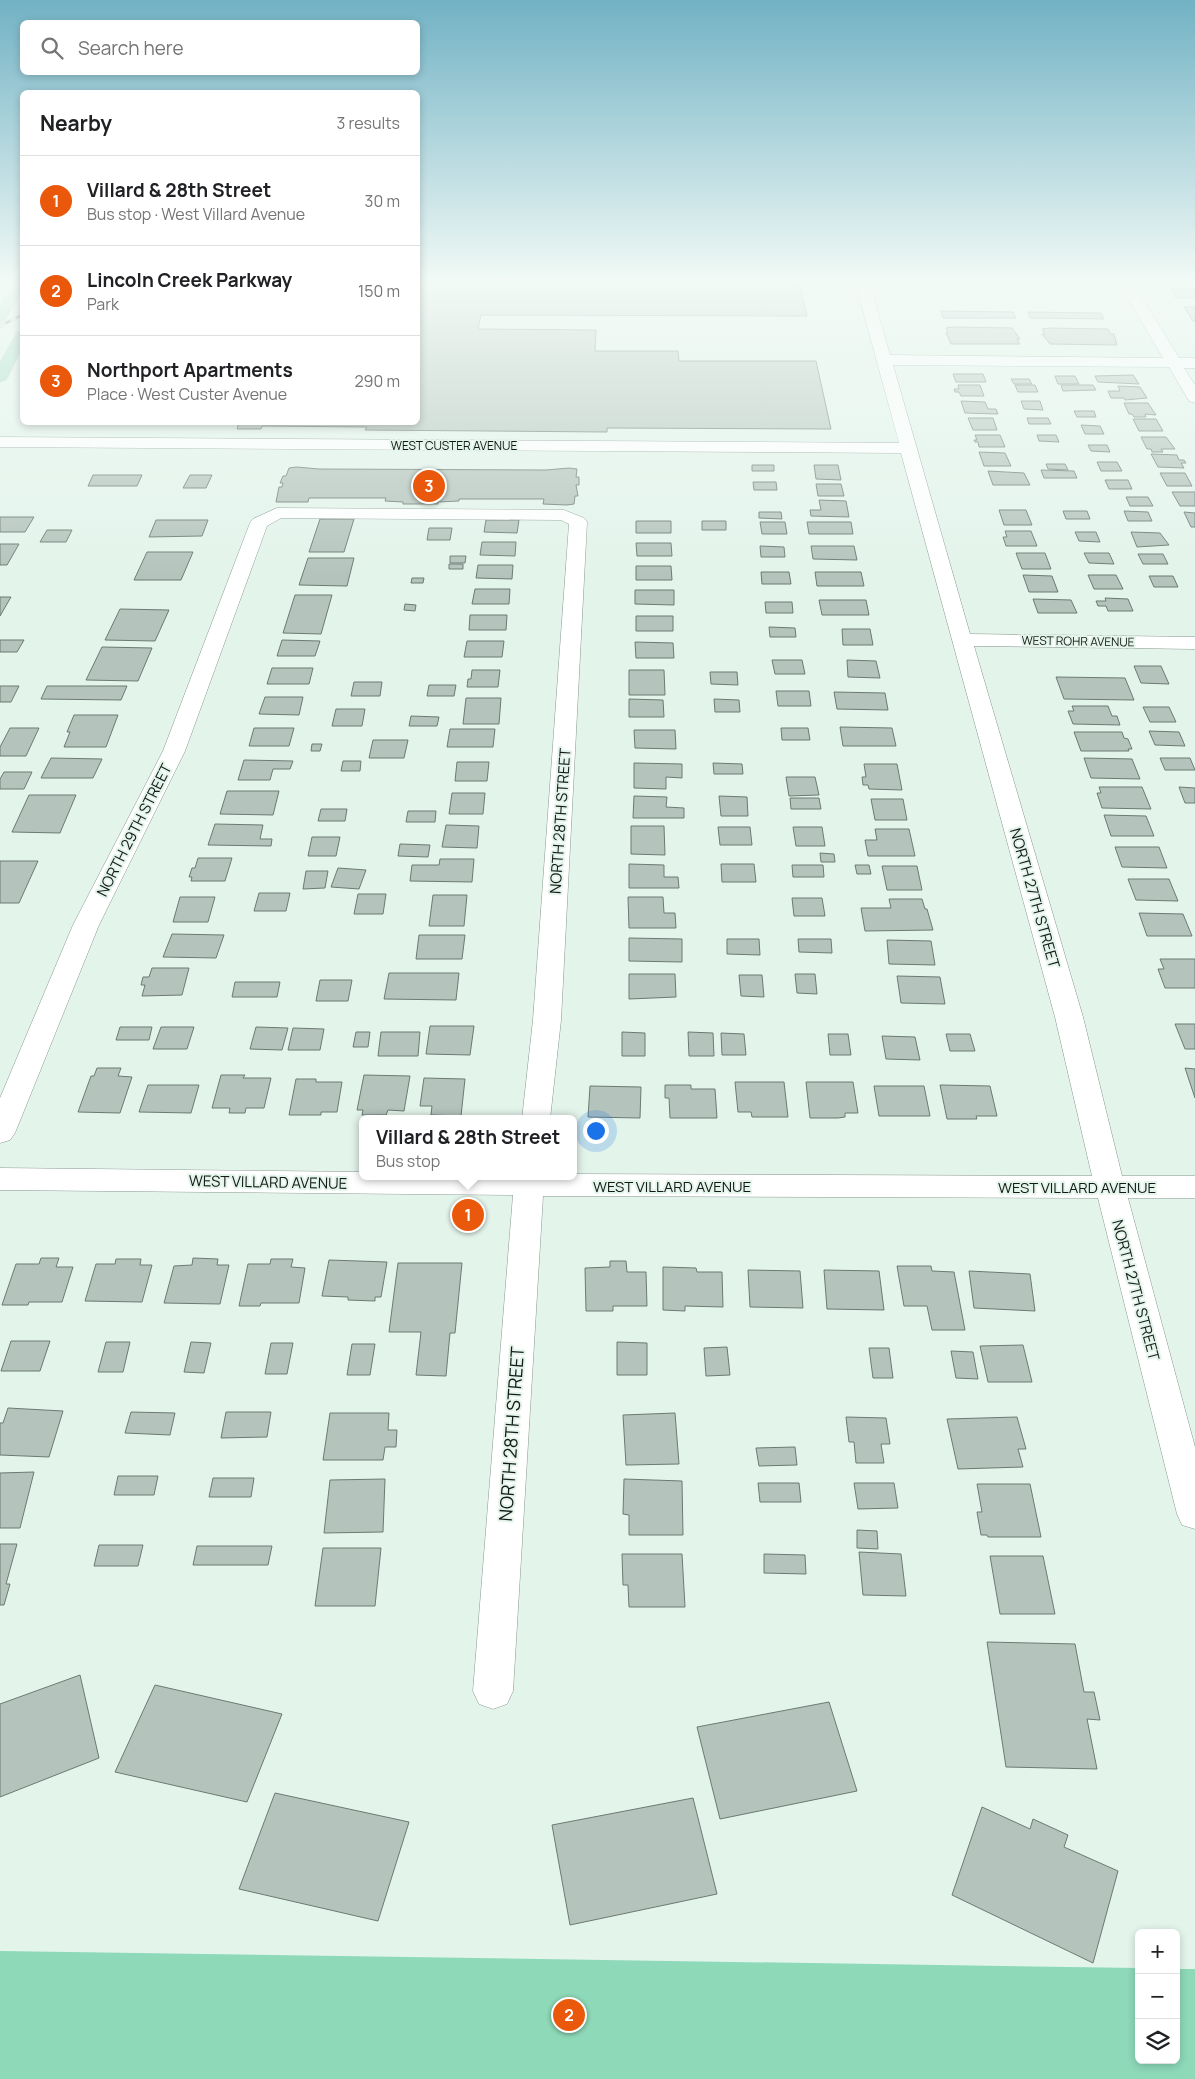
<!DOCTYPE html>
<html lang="en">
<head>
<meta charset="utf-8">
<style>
	:root { --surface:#fff; --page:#f6f6f6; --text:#202124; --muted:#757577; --line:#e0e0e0; --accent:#ea580c }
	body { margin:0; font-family:Manrope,sans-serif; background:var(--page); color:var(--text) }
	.controls { position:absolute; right:15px; bottom:15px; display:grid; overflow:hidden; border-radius:8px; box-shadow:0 2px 8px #0003 }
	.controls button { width:45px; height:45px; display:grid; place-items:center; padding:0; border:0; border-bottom:1px solid var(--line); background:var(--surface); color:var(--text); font:25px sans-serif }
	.you { position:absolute; left:595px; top:1130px; width:18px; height:18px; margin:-12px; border:4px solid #fff; border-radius:50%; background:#1a73e8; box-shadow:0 0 0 8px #1a73e833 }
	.badge { display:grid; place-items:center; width:32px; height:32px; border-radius:50%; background:var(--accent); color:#fff; font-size:16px; font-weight:700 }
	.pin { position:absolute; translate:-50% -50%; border:2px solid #fff; box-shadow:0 1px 5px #0006 }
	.popup { position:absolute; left:359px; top:1115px; width:218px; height:65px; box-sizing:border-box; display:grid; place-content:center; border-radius:8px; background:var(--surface); filter:drop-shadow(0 1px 4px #0005); font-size:16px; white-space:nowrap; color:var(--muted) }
	.popup b { font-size:19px; color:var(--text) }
	.popup::after { content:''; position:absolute; left:50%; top:100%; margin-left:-10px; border:10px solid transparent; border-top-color:var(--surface) }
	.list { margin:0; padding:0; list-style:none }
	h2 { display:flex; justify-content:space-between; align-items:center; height:65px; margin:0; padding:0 20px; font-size:21px }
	h2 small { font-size:16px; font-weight:400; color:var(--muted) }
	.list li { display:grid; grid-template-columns:32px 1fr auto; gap:15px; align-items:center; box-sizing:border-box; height:90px; padding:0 20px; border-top:1px solid var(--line) }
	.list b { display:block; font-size:19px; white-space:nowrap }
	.list p { margin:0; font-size:16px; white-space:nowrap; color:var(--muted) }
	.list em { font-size:16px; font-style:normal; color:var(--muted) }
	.icon { flex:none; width:28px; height:28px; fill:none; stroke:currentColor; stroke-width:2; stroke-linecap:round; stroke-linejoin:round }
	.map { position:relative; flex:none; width:1195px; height:2079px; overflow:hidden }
	.search { position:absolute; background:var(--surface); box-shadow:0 2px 8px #0003; left:20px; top:20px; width:400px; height:55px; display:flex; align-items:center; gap:12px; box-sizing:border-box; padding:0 18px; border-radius:8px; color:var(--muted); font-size:19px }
	.panel { position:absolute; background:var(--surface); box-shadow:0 2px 8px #0003; left:20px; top:90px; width:400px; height:335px; border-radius:8px }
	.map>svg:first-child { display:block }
</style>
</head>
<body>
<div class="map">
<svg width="1195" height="2079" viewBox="0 0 1195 2079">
	<rect width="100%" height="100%" fill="#e3f4eb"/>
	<path fill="#8dd9b8" d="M0,1951l1139,17v92h37v-91h19v110h-1195z"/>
	<path fill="#b4c4bc" stroke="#6c7a73" d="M418,285h382l7,31 -326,-1 -3,14 118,1 -1,21h83l1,10h137l15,68 -224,-1v4l-242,-2 2,-3 -105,-1 -1,3h-24l2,-7h179z
		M1171,289h24v9h-19z
		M1184,307h11v14h-2z
		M941,311l72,1 3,6h-73z
		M1028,312l73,1 3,6 -74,-1z
		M953,327l59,1 8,11h-3l3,5h-69l-5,-11h2l-2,-5z
		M1049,328l59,1 3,5h3l3,11 -67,-1 -8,-10h3l-3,-5z
		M953,374h30l3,8h-30z
		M1133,375l6,9 -41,-2 -3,-6z
		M1055,376h20l4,8h-21z
		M1011,379h18l3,5h-18z
		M958,385h22l4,11h-23l-2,-4h-4l-1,-3h5z
		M1015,385h20l3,7h-20z
		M1061,385h32l3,5 -33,1z
		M1118,386l22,1 7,11 -22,2 -1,-2h-13l-3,-7h12z
		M961,401l24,1 3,7h8l2,5 -33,-1z
		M1021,401h19l3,9 -19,-1z
		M1124,403h24l8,12 -11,-1 1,3h-12l-2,-3h-3z
		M1074,411h20l2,6h-19z
		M968,418h25l4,12h-24z
		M1027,418h21l3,6h-22z
		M1133,419h23l7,12h-24z
		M1081,425l19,1 4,8h-19z
		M975,435h25l5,12h-26l-1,-5h-3l-1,-2h3z
		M1037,435h19l3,7 -20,-1z
		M1141,437h25l9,12h-14l2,3h-11l-1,-3h-4z
		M1088,445h19l3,7 -19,-1z
		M979,452l26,1 6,13h-27z
		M1151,454l26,1 2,5h5l2,3h-5l3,5 -26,-1z
		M1097,462h20l5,9h-21z
		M1046,464h19l3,6 -20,-1z
		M752,465h22v6h-22z
		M814,465h24l3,15 -25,-1z
		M297,467l22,2 227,1 23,-2 8,1 -1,8h3v8h-3l2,11h-3l-1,8 -7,1 -24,-1 1,-5h-85v2l-21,1v2h-35v-2l-18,-1 1,-3h-77l-1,4h-32l3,-15h3l1,-4h-3l3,-7h3l3,-8z
		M1041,470l33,1 3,7h-33z
		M988,471l36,2 6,12h-37z
		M1160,473h25l7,13h-25z
		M93,475h49l-5,11h-49z
		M190,475h22l-6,13h-23z
		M1105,480h23l4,9h-23z
		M753,482h23l1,8h-23z
		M816,484h25l3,12h-26z
		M1172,492h23v14h-15z
		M1126,497h22l5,9h-23z
		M819,500l27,1 3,16 -38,-1 -1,-6h11z
		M999,510h27l6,15h-28z
		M1063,511h24l3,8h-24z
		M1124,511l24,1 4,9h-24z
		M759,512h22l1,7 -23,-1z
		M1184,512l11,1v14h-4z
		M0,517h34l-9,15h-25z
		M320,519h34l-10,33h-35z
		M156,520h52l-6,16 -53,1z
		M486,520h33l-2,13 -33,-1z
		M636,521h35v12h-35z
		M702,521h24v9h-24z
		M760,522h25l2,12h-25z
		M807,522h44l2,12h-44z
		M429,528h23l-2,12h-23z
		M47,530h25l-6,12h-26z
		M1005,531h26l6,15h-31l-3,-9h4z
		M1075,532h21l4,10 -21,-1z
		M1131,532l29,1 9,12 -32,2z
		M482,542h34l-1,14 -35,-1z
		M636,543h35l1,13h-35z
		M0,544h19l-12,21h-7z
		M760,546l24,1 1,10h-24z
		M811,546h43l3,14 -44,-1z
		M147,552h46l-12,28h-47z
		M1016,553h29l6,16h-29z
		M1084,553h25l5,11 -25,-1z
		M1138,554h25l5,10h-25z
		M450,556h16l-1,7h-15z
		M308,558h46l-7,28 -48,-1z
		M449,564h14v5h-14z
		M478,565h35l-1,14 -36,-1z
		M636,566h35l1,14h-36z
		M761,572h28l2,12h-29z
		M815,572h46l3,14h-47z
		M1023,575l29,1 6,16h-29z
		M1088,575h28l7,14h-29z
		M1149,576h24l5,11h-24z
		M412,578h12l-1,5h-12z
		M475,589h35l-1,15h-37z
		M635,590h39v15l-39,-1z
		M295,595h37l-11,39 -38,-1z
		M0,597h11l-11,19z
		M1105,598l23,1 5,12h-25l-2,-5h-8l-2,-5h10z
		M1033,599l38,1 6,13h-39z
		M819,600h47l3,15h-47z
		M765,602h27l1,11h-27z
		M405,604l11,1 -1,6 -11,-1z
		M120,609l49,1 -14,31 -50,-1z
		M470,615h37l-1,15h-37z
		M636,616h37v15h-37z
		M769,627l26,1 1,9h-26z
		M842,629h28l3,16h-30z
		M0,640h24l-7,12h-17z
		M282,640l38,1 -5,15h-38z
		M467,641h37l-2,16h-38z
		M635,642l38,1 1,15h-38z
		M102,647l50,1 -14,33 -52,-1z
		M772,660h30l3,14h-30z
		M847,660l29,1 4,17 -32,-1z
		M1134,666h27l8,18 -28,-1z
		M272,668h41l-4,16h-42z
		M472,670h28l-2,17h-31l1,-8h3z
		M629,670h35l1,25h-36z
		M710,672h27l1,13 -27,-1z
		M1056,677l69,1 9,22 -70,-1z
		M354,682h28l-2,14h-29z
		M429,685h27l-2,11h-27z
		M0,686h19l-8,16h-11z
		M47,686h80l-6,14 -80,-1z
		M776,691h33l2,15h-33z
		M834,692l51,1 3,17 -51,-1z
		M265,697h38l-4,18 -40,-1z
		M466,698h35l-2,26h-36z
		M629,699l34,1 1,17h-35z
		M714,699l25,1 1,12h-25z
		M1072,706h36l4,10h5l3,9 -47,-1 -5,-13h6z
		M1143,707h26l7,15h-26z
		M336,709h29l-3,17h-30z
		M74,715h44l-12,32h-42l6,-15h-3z
		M411,716l28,1 -2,9h-28z
		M840,727l52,1 4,18h-53z
		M10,728h29l-13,28h-26v-9z
		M254,728h40l-5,18h-40z
		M781,728h27l2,12h-28z
		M450,729h45l-2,18h-46z
		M634,730h41l1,19 -41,-1z
		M1149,731l30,1 6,14 -30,-1z
		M1074,732h48l2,6 4,1 4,10h-4l1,2h-48z
		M373,740h35l-4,18h-35z
		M312,744h10l-2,7h-9z
		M51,758l51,1 -9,19h-52z
		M1084,758l48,1 8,20 -49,-1z
		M1160,758h30l5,12h-30z
		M244,760l49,1 -3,8h-17l-3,11h-32z
		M343,761h18l-1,10h-19z
		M457,762h32l-2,19h-32z
		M634,763l48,1v14l-16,-1v12l-32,-1z
		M713,763l29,1 1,10h-29z
		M864,764h33l5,26 -33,-1 -1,-4h-5l-1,-8h4z
		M4,772h28l-8,17h-24v-10z
		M786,777h29l4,18 -30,1z
		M1099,787h43l9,22 -49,-1 -5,-15h4z
		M1179,787l16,1v15h-10z
		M227,791h52l-6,24 -53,-1z
		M452,793h33l-2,21h-34z
		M29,795h47l-16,38 -48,-1z
		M634,796l33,1 -1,10 18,1v10h-51z
		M719,796l28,1 1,19h-27z
		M790,798h29l2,11h-30z
		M871,799h32l4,21h-32z
		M321,809h26l-2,12h-27z
		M408,811h28l-1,11h-29z
		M1104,815l42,1 8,20h-43z
		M215,824l48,1 -3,14h12l-1,7 -63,-1z
		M446,825l33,1 -2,22 -35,-1z
		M631,826h33l1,29 -34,-1z
		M718,827h32l2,18h-32z
		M793,827h29l3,19h-29z
		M875,829h34l6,27h-47l-3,-16h12z
		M312,837h28l-4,19h-28z
		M400,844l30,1 -2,12 -30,-1z
		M1115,847h44l8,21 -45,-1z
		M820,853l14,1 1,8h-14z
		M198,858h34l-7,23h-34l1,-4h-3l3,-9h3z
		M440,859h34l-2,23 -62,-1 2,-16h27z
		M0,861h38l-19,42h-19z
		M629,864l35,1v12h14l1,11h-50z
		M721,864h33l2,18h-34z
		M792,865h31l1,12h-31z
		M855,865h14l2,9h-14z
		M882,866h35l5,24h-35z
		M338,868l28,2 -7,19 -28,-2z
		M306,871h22l-3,17 -22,1z
		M1128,879h41l9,22 -42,-1z
		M259,893h31l-4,18h-32z
		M358,894h28l-3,20h-29z
		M433,895h34l-3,31h-35z
		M180,897h35l-7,25h-35z
		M628,897h35l1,16h11l1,15h-47z
		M792,898h30l3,18h-31z
		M889,899h33l3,10h2l6,21 -68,1 -4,-23h30z
		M1139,913l44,1 9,22h-45z
		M172,934l52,1 -8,23 -53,-1z
		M419,935h46l-3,24h-46z
		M629,938l53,1v23l-53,-1z
		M727,939h32l1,16 -33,-1z
		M798,939h33l1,14 -33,-1z
		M887,940l44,1 4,24 -46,-1z
		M1160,959h35v29h-30l-7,-19h6z
		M152,968h37l-7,27 -40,1 3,-11h-4l2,-8h6z
		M389,973h70l-3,27 -72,-1z
		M629,974h46l1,23 -47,2z
		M795,974h20l2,20 -20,-1z
		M739,975h23l2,22 -23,-1z
		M897,976l43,1 5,27 -44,-1z
		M320,980h32l-4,21h-32z
		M235,982h45l-3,15h-45z
		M1175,1024h20v25h-10z
		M430,1026h44l-4,29 -44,-1z
		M120,1027h32l-3,13h-33z
		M161,1027h33l-7,22h-34z
		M256,1027l32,1 -6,22 -32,-1z
		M293,1028l31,1 -4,21h-32z
		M356,1032h14l-2,15h-15z
		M381,1032h39l-2,24h-40z
		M622,1032l23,1v23h-23z
		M688,1032l25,1 1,23h-25z
		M721,1033l23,1 2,21h-24z
		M828,1034h20l3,21h-21z
		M946,1034h24l5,17h-25z
		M882,1036l33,1 5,23 -34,-1z
		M97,1068h24l-3,8 14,1 -12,36 -42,-1 13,-36h3z
		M1185,1068l10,1v29z
		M221,1075h24l-2,3h28l-7,30h-18l-1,5h-16l1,-5h-18z
		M364,1075l46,1 -6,35 -16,-1 -2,5h-24l1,-5h-6z
		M424,1078l41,1 -4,37 -30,-1 1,-9h-12z
		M296,1079h20v3h26l-5,30h-16v3h-32z
		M735,1082h49l4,35h-36l-1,-5h-13z
		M806,1082h47l5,31h-13v4l-7,1h-28z
		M148,1085h51l-8,28 -52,-1z
		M665,1085h26v4h24l2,29h-47l-1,-20h-4z
		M940,1085l50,1 7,30h-21l1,3h-30z
		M590,1086l51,1 -1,31 -52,-1z
		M874,1086h50l6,30h-51z
		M41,1258h18l-3,9h17l-11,35h-33l-1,3h-26l14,-41h23z
		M193,1258l25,1 -1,6h12l-9,39 -56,-1 10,-37 18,-1z
		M116,1259h25l-1,6h12l-10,37 -57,-1 11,-37h19z
		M271,1259h22l-2,8 14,1 -6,35h-38l-1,3h-21l9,-42h22z
		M329,1260l58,2 -6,35h-6v4l-27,-1v-3l-26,-1z
		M610,1261h16l1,11h19l1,34h-34v5h-27l-1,-43 25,-1z
		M398,1263h64l-7,70h-5l-4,43 -30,-1 5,-43h-32z
		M897,1266h34l1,5 22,1 11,58h-33l-5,-24h-23z
		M663,1267l33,1 1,4h25l1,35 -38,-1v5l-22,-1z
		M748,1270l52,1 3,37 -53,-1z
		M824,1270l55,1 5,39 -57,-1z
		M969,1271l61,3 5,37 -61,-3z
		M11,1341h39l-10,30h-39z
		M106,1342h24l-7,30h-25z
		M191,1342l20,1 -7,30 -20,-1z
		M617,1342l30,1v32h-30z
		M271,1343h22l-6,31h-22z
		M352,1344h23l-5,31h-23z
		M1023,1345l9,37h-44l-8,-36z
		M727,1347l3,28 -24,1 -2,-28z
		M869,1348h20l4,30h-20z
		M951,1351l22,1 5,27 -22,-1z
		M8,1408l55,3 -14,46 -49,-2v-32h3z
		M131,1412l44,1 -5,22 -45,-2z
		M226,1412h45l-4,25 -46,1z
		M330,1413h59l-1,17h9l-1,17h-11l-2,13h-60z
		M675,1413l4,51 -53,1 -3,-50z
		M846,1417l40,1 4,26h-9l3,19h-28l-2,-21h-5z
		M1017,1417l9,32h-8l5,18 -65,2 -11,-50z
		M795,1447l2,18 -38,1 -3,-18z
		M34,1472l-14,56h-20v-55z
		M118,1476h40l-4,19h-40z
		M213,1478h41l-3,19h-42z
		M385,1479l-2,53 -59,1 6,-53z
		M624,1479l58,2 1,54h-54v-20l-6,-1z
		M758,1483h41l2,19h-41z
		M854,1483h40l4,25 -40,1z
		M977,1484h53l11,53h-53l-1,-2h-6l-4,-23h5z
		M857,1530l20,1 1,18 -21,-1z
		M0,1544h17l-11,40h4l-6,21h-4z
		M99,1545h44l-5,21h-44z
		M197,1546h75l-4,19h-75z
		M323,1548h58l-6,58h-60z
		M859,1552l42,2 5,42 -43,-1z
		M622,1554h60l3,53h-56l-1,-22h-5z
		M764,1554l41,1 1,19 -42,-1z
		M990,1556h53l12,58h-55z
		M987,1642l88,2 9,48h10l6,28 -13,-1 10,50 -91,-2z
		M80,1675l19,83 -99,39v-93z
		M155,1685l127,29 -35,88 -132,-30z
		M829,1702l28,89 -137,28 -23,-92z
		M275,1793l134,29 -31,99 -139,-32z
		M693,1798l24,96 -147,31 -18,-100z
		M982,1807l48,22 3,-10 35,16 -4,12 54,24 -25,92 -141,-68z"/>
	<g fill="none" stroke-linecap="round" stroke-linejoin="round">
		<g stroke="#899891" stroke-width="1">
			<path id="minor" d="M856,285h14l20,70 273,3 -43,-73h14l45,73h16v10h-11l11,17v18l-6,-2 -20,-34 -276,-2 77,269 225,3v12l-221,-3 109,371 39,159h73v22h-67l67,249v82l-13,-4 -5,-11 -79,-316 -555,-2 -30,495 -6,13 -14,5 -14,-5 -6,-13 40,-496 -513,-5v-22l363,4v4h210v-2l519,2 -37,-159 -154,-564 -901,-6v-10l899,6z
				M277,508l287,2 20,8 3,4 -26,498 -11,99h-28l11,-99 36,-496 -8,-4 -280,-2 -14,8 -82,225 -86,174 -84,208 -5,7 -10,3v-45l73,-173 90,-174 87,-228 3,-4z"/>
		</g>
		<g stroke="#d0d1d1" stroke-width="1">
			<path id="major" d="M12,285h10v6l-17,30 -5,1v-16z
				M22,331v17l-14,29 -2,3 -6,2v-20l17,-30z"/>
		</g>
		<use href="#minor" fill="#fff" fill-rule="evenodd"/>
		<use href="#major" fill="#9dd7c0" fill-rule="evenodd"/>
		<g stroke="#707b76" stroke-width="3">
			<path id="rail" d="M0,326l22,-11"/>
		</g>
		<use href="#rail" stroke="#e3f4eb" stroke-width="2" stroke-dasharray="6" stroke-linecap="butt"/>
	</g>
	<linearGradient id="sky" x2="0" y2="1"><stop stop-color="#71b2c4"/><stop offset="0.49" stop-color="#f2faf6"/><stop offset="1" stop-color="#f2faf6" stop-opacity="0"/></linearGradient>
	<rect width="1195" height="576" fill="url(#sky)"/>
	<g text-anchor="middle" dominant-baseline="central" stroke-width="4" stroke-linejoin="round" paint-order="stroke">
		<g font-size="12" fill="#141917" stroke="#e3f4eb">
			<text x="454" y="445">WEST CUSTER AVENUE</text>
			<text transform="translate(1078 641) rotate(1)">WEST ROHR AVENUE</text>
		</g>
		<g font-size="15" fill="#141917" stroke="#e3f4eb">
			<text transform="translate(560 821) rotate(-86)">NORTH 28TH STREET</text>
			<text transform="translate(134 830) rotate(-63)">NORTH 29TH STREET</text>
			<text transform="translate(1035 898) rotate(74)">NORTH 27TH STREET</text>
			<text transform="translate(268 1182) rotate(1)">WEST VILLARD AVENUE</text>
			<text x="672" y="1186">WEST VILLARD AVENUE</text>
			<text x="1077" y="1187">WEST VILLARD AVENUE</text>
			<text transform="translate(1136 1290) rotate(75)">NORTH 27TH STREET</text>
		</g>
		<g font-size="18" fill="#141917" stroke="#e3f4eb">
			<text transform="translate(511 1434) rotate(-86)">NORTH 28TH STREET</text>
		</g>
	</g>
</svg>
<div class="controls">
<button>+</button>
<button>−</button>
<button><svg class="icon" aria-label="layers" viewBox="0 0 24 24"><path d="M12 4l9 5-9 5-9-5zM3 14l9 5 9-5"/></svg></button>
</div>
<div class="you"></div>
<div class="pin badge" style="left:468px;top:1215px">1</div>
<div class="popup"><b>Villard &amp; 28th Street</b>Bus stop</div>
<div class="pin badge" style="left:569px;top:2015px">2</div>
<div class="pin badge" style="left:429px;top:486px">3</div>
<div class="search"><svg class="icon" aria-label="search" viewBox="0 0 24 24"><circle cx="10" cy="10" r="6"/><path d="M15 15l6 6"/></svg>Search here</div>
<section class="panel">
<h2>Nearby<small>3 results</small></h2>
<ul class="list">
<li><span class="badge">1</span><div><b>Villard &amp; 28th Street</b><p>Bus stop · West Villard Avenue</p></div><em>30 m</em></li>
<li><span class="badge">2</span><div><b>Lincoln Creek Parkway</b><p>Park</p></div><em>150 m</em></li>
<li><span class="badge">3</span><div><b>Northport Apartments</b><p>Place · West Custer Avenue</p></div><em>290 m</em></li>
</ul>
</section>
</div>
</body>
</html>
